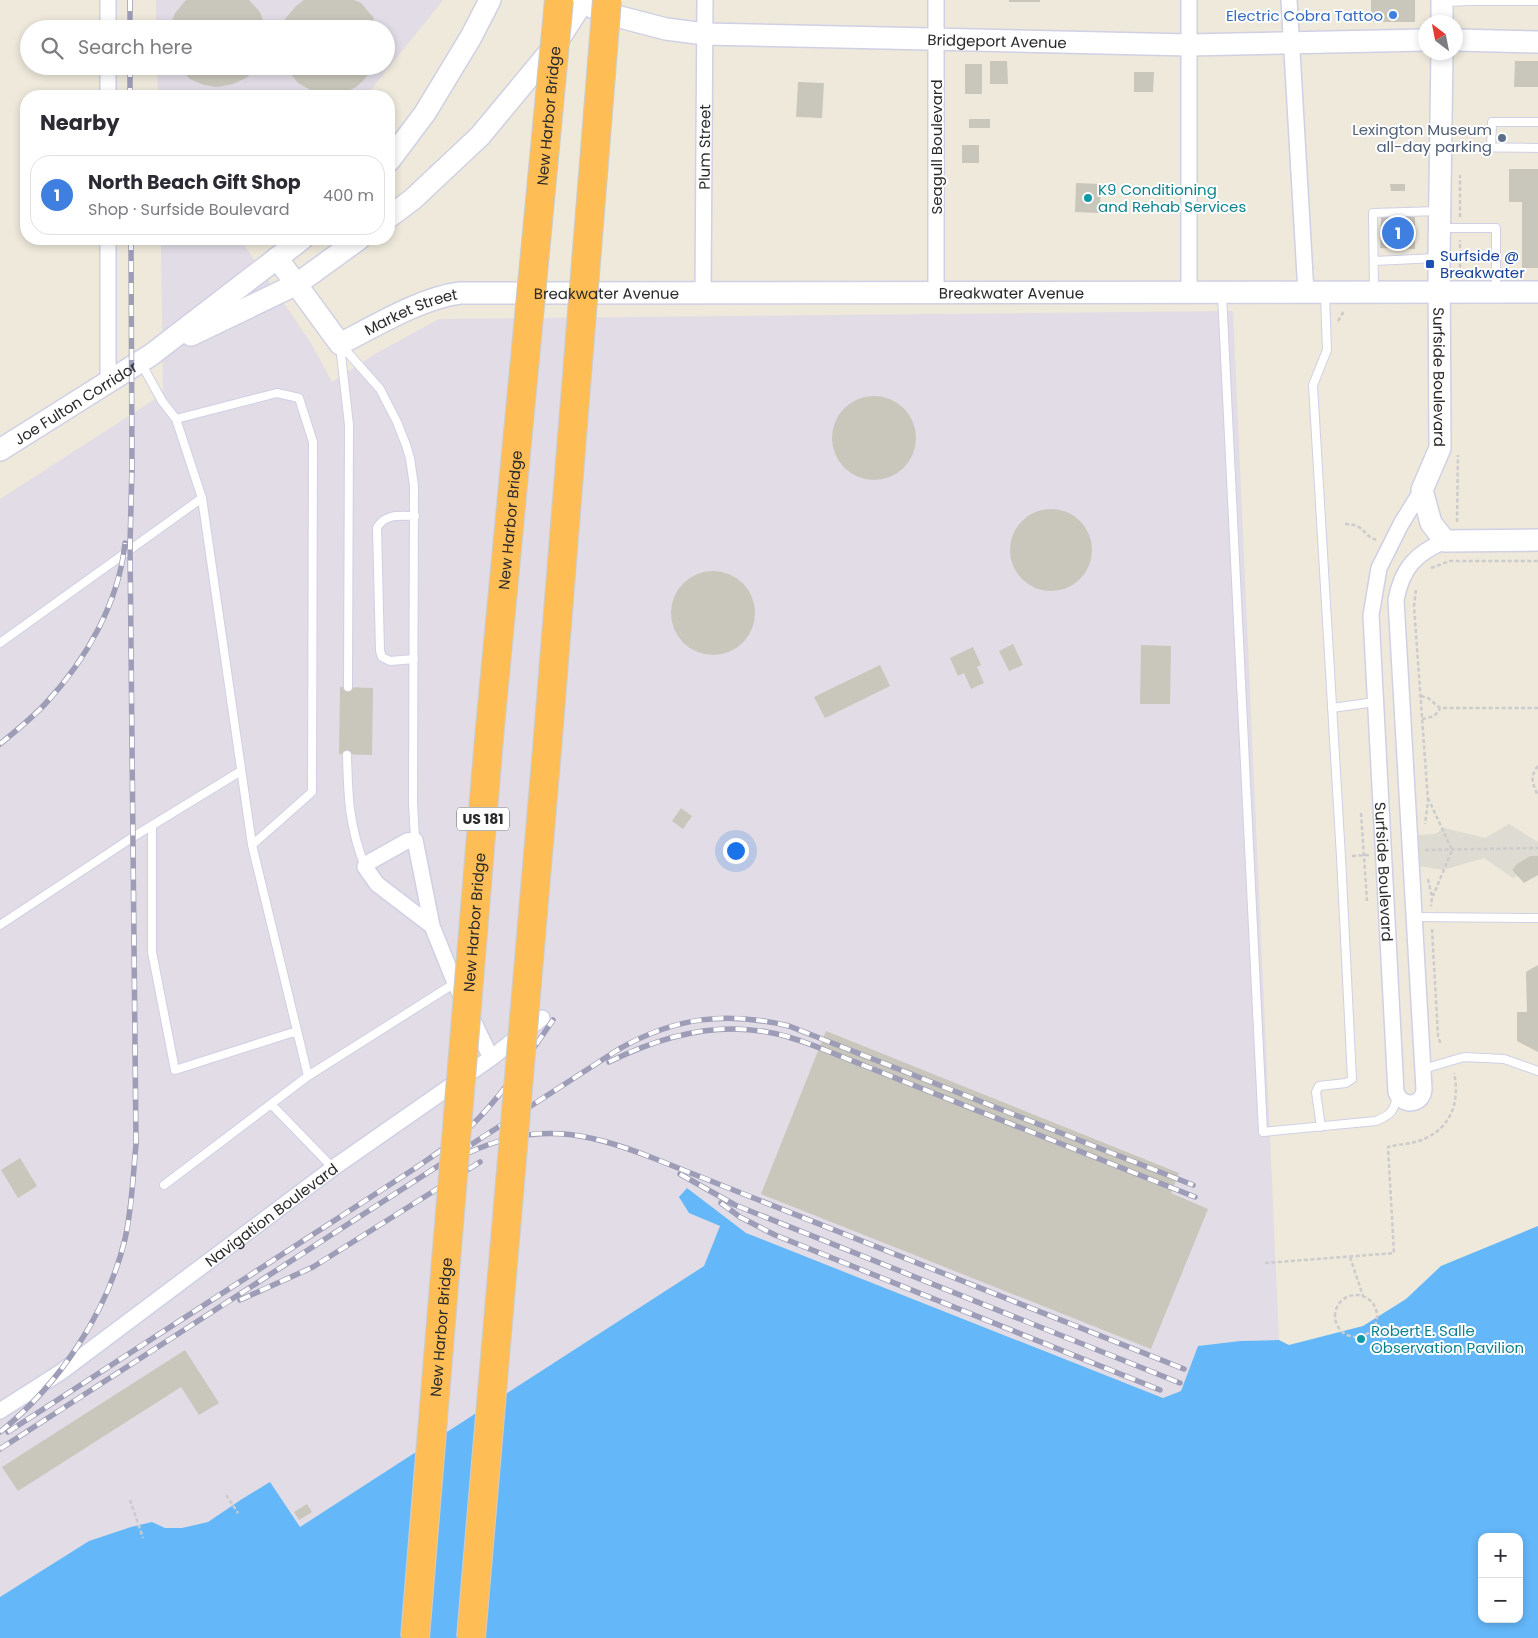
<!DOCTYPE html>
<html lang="en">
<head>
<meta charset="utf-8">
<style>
	:root { --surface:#fff; --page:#f2f2f3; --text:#2b2b33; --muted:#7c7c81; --line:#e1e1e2; --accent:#ea580c }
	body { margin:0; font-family:Poppins,sans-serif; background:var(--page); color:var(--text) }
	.controls { position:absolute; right:15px; bottom:15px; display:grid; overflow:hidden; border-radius:10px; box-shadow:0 2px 8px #0003 }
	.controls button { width:45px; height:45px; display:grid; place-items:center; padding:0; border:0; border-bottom:1px solid var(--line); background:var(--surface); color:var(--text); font:25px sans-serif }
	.compass { position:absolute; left:1418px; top:15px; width:45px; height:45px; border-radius:50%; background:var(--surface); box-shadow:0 2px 8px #0003; rotate:328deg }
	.you { position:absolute; left:735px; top:850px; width:18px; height:18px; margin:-12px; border:4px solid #fff; border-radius:50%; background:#1a73e8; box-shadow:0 0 0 8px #1a73e833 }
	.badge { display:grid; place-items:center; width:32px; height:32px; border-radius:50%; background:var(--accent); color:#fff; font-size:16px; font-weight:700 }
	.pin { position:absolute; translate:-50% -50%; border:2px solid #fff; box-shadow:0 1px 5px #0006 }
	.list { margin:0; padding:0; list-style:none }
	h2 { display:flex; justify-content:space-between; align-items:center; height:65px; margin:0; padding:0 20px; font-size:21px }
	h2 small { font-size:16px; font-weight:400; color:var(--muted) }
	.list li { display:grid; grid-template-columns:32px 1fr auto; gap:15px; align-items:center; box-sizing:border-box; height:80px; margin:0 10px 10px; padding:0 10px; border:1px solid var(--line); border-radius:20px }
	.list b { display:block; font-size:19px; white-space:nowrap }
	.list p { margin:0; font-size:16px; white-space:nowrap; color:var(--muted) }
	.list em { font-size:16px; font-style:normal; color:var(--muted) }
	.icon { flex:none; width:28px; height:28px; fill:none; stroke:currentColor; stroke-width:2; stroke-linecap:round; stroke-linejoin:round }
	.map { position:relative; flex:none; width:1538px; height:1638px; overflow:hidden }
	.search { position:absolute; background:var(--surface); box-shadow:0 2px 8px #0003; left:20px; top:20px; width:375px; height:55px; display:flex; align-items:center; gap:12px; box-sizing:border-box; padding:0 18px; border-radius:28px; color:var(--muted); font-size:19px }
	.panel { position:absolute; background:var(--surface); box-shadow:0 2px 8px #0003; left:20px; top:90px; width:375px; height:155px; border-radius:20px }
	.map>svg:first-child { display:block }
</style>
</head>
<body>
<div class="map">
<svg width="1538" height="1638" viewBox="0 0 1538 1638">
	<rect width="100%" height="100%" fill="#eee9db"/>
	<path fill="#e1dce5" d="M156,0h287l-77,96h-208l-1,-30h229v-37h-230z
		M161,239h79l71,104 21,39 43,-28 64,-35 794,-8 46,1029 -39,1 -42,5 -17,45 -18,7 -417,-165 -59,-45 2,25 31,13 -16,40 -405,262 -29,-45 -28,16 -34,23 -26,6h-18l-12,-6 -21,5 -42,14 -89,56v-1098l163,-105z"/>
	<path fill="#dddbd2" d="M1509,824l29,18v14h-8l-13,8 -5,6 5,6 -4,2 -29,-20 -41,12 -23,-4 -2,-31 17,-1 9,-6 41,10z"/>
	<path fill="#64b7f9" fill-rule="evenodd" d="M687,1188l59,45 417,165 18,-7 17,-45 42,-5 39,-1 10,5 74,-19 43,-27 35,-33 97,-40v412h-1538v-41l89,-56 42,-14 21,-5 13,6h17l26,-6 34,-23 28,-17 30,45 404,-261 16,-40 -31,-13 -10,-16zM1482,1537h37v82h-37z"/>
	<path fill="#c9c6bb" d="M186,0h63l11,12 6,17h-97l6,-16z
		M304,0h50l7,3 12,14 4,12h-95l3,-10 11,-13z
		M1009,0h31v2h-31z
		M1371,0h44v22h-44z
		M990,61h17l1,23h-18z
		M1515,61h23v26h-24z
		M965,64h17v30h-17z
		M178,66h80l-12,12 -13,6 -15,3 -14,-2 -14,-6z
		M285,66h90l-12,15 -7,6 -8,4 -17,3 -17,-2 -16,-9z
		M1134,72h20l-1,20h-19z
		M798,82l26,1 -2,35 -26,-1z
		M969,119h21v9h-21z
		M962,145h17v18h-17z
		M1509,169h29v99h-16v-66h-13z
		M1076,183l25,1 -1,29 -25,-1z
		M1390,184h15v7h-14z
		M1381,217h34v32l-35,-1z
		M832 438a42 42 0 1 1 84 0a42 42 0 1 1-84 0Z
		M1010 550a41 41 0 1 1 82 0a41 41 0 1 1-82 0Z
		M671 613a42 42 0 1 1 84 0a42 42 0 1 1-84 0Z
		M1013,644l10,21 -14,6 -10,-20z
		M1141,645l30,1 -1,58h-30z
		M973,647l8,18 -4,2 7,16 -13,6 -7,-16 -6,3 -8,-18z
		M880,665l10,21 -65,32 -11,-21z
		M340,687l33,1 -1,67 -33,-1z
		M681,808l11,8 -9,13 -11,-8z
		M1530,856h8v19l-14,8 -12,-13 5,-6z
		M1538,965v87l-21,-11v-29h10l-1,-40z
		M826,1031l353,142 -8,20 37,16 -57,140 -390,-155z
		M20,1158l17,28 -19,12 -17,-28z
		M185,1350l34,53 -20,12 -18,-28 -163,104 -16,-24z
		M307,1504l5,8 -13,8 -5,-8z"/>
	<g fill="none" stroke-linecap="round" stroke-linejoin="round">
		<g stroke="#d0d0e5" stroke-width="10">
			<path id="lane" d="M1472,1h66
				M1444,2l28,-1v-1
				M1443,147l95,1
				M1491,148l1,-26h46
				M1442,228h54v62
				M1374,261l63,-3
				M1374,290l-1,-77 66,-2
				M1222,294l41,838 113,-11c14,-6 18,-9 21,-25
				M341,345l39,44 17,33 9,23 4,13 4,28 -1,316 2,38
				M340,346l9,79 -1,262
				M141,363l21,38 14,18 26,79 50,347 56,231 147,-93
				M176,419l101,-26 22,5 14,44 -1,350 -60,53
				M0,643l202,-145
				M414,659l-24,2 -8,-4 -2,-6 -3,-123c8,-15 23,-12 38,-12
				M1332,708l43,-6
				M347,755c1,43 2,70 18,112
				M152,826v126l23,118 122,-39
				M1415,917l123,1
				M0,925l133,-88 108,-66
				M1423,1069l41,-12 40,2 34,12
				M271,1104l62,64
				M1321,1127l-5,-35 3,-6 27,-3 6,-4 -11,-222 -28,-472 14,-35 -2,-56
				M164,1185l144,-109"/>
		</g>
		<g stroke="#d0d0e5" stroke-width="18">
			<g id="street">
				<path d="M936,0v293"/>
				<path d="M1189,0v293"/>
				<path d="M1289,0l17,293"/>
				<path d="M108,29v-29"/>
				<path d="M108,96v-30"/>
				<path id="s1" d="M703,293l2,-293"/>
				<path d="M108,382v-143"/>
				<path id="s2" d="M1422,490l-21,34 -22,44 -8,47 25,477c6,16 27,14 28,-3l-28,-489c6,-32 20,-47 49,-59"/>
				<path d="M432,926l-55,-42 -12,-17 1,-3 41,-23 8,-1 17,86 23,57 36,75"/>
				<path id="s3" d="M0,1411l61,-39 272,-204 158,-110 51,-40"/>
			</g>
		</g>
		<g stroke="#d0d0e5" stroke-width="24">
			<g id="secondary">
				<path id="s4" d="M573,0l43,16 50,13 39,5 484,11 237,-5"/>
				<path d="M1442,0v22"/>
				<path d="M1456,40l82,2"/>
				<path id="s5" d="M1442,52l-3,206 1,190 -18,42 9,33 14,18 93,-1"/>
				<path d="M389,161l36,-48 46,-76 19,-37"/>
				<path d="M389,217l24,-18 67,-63 73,-88 31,-48"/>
				<path id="s6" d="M277,258l63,86c35,-18 81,-46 120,-51l1078,-1"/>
				<path d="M191,335l106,-51 62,-45"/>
				<path id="s7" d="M0,450l151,-95 151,-116"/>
			</g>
		</g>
		<path stroke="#ccc" stroke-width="2.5" stroke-dasharray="4 2.5" stroke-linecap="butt" d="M1460,217v-42
			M1460,274v-34
			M1338,321l6,-10
			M1457,522l1,-67
			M1345,524c20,0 16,10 31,16
			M1431,568l19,-7h88
			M1416,590l-2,16 14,195 -3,23
			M1421,696l7,2 12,10h98
			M1422,719c8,-1 15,-3 18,-11
			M1538,766c-9,11 -5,18 0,30
			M1428,798l24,52 -19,46
			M1361,813l6,88
			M1425,850l113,-2
			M1352,856l17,-1
			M1428,879l4,18 -1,9
			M1432,929l6,107 3,9
			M1350,1257l13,39
			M1265,1263l129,-10 -6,-106c12,-3 26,-3 38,-9 26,-12 34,-38 28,-65
			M1335 1316a21 21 0 1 1 42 0a21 21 0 1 1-42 0Z
			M226,1495l12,18
			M130,1500l13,38"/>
		<use href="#lane" stroke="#fff" stroke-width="8"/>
		<use href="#street" stroke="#fff" stroke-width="15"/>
		<use href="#secondary" stroke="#fff" stroke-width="21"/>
		<g stroke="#9e9db7" stroke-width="5.5">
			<path id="rail" d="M130,0v29
				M130,66v30
				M131,239l1,235
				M0,744c16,-13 32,-26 46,-41 40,-43 73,-101 79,-160
				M609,1062c50,-25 107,-41 163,-29 17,3 32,9 48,15l375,149
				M468,1153c69,-32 118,-21 185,5l531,211
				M680,1174l55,31 445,178
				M721,1203l19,14 35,18 385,155
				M240,1300l73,-33 167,-105
				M0,1432c59,-47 107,-119 125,-193 7,-31 8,-63 11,-95l-6,-599 2,-79
				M8,1432l406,-263c20,-14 41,-27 59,-45 31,-31 55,-68 80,-104
				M0,1449l619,-400c57,-32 107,-38 170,-23l404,159"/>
		</g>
		<use href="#rail" stroke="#fff" stroke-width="4" stroke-dasharray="11" stroke-linecap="butt"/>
		<g stroke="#ccc" stroke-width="30" stroke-linecap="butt">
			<g id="highway-bridge">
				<path id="s8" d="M415,1638l74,-900 70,-738"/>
				<path d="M471,1638l76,-889 60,-749"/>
			</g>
		</g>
		<use href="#highway-bridge" stroke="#ffbe55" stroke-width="28"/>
	</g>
	<circle fill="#3f7fe0" stroke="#fff" stroke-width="2" cx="1393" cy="15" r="5"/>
	<circle fill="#5c6f8a" stroke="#fff" stroke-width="2" cx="1502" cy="138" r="5"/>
	<g fill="#0f9aa8" stroke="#fff" stroke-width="2">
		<circle cx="1088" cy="198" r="5"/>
		<circle cx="1361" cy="1339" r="5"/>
	</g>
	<rect fill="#1a4fb4" stroke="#fff" stroke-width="2" x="1425" y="259" width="10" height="10" rx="2.5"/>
	<g text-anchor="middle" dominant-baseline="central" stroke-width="4" stroke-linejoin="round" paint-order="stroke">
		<rect fill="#fff" stroke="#6a6a6a" stroke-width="1" x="457" y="807.5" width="52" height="23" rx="4"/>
		<g font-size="14" font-weight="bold" fill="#2a2a2a">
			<text x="483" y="819">US 181</text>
		</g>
		<g font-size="15" fill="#366cbe" stroke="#fff" text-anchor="end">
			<text x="1383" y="15">Electric Cobra Tattoo</text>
		</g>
		<g font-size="15" fill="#2a2a2a" stroke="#fff">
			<text stroke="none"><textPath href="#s4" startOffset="429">Bridgeport Avenue</textPath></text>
			<text stroke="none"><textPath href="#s8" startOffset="1528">New Harbor Bridge</textPath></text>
			<text stroke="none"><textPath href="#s1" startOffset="146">Plum Street</textPath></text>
			<text transform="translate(936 147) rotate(-90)">Seagull Boulevard</text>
			<text stroke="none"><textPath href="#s6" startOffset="384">Breakwater Avenue</textPath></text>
			<text stroke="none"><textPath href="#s6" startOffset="789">Breakwater Avenue</textPath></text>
			<text stroke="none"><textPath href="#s6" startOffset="185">Market Street</textPath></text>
			<text stroke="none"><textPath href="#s5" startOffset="325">Surfside Boulevard</textPath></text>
			<text stroke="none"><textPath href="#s7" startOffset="89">Joe Fulton Corridor</textPath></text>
			<text stroke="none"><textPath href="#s8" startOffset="1122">New Harbor Bridge</textPath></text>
			<text stroke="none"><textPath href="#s2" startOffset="394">Surfside Boulevard</textPath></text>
			<text stroke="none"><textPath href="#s8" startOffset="718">New Harbor Bridge</textPath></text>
			<text stroke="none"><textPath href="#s3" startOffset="335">Navigation Boulevard</textPath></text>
			<text stroke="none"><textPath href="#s8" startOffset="312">New Harbor Bridge</textPath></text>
		</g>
		<g font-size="15" fill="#4e5e75" stroke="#fff" text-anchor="end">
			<text x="1492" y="129">Lexington Museum<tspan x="1492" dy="17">all-day parking</tspan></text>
		</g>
		<g font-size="15" fill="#0d838f" stroke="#fff" text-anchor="start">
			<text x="1098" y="189">K9 Conditioning<tspan x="1098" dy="17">and Rehab Services</tspan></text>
			<text x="1371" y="1330">Robert E. Salle<tspan x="1371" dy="17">Observation Pavilion</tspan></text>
		</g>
		<g font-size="15" fill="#164399" stroke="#fff" text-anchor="start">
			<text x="1440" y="255">Surfside @<tspan x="1440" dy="17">Breakwater</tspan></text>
		</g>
	</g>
</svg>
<div class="controls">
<button>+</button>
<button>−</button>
</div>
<svg class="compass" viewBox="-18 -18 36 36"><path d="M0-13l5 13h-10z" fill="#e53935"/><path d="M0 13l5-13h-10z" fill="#7c7c81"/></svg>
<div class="you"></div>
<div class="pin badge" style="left:1398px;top:233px;background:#3f7fe0">1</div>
<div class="search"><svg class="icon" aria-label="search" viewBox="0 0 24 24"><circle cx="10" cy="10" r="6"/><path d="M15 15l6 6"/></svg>Search here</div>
<section class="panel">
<h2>Nearby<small></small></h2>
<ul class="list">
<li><span class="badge" style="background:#3f7fe0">1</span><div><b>North Beach Gift Shop</b><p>Shop · Surfside Boulevard</p></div><em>400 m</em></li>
</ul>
</section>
</div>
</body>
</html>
